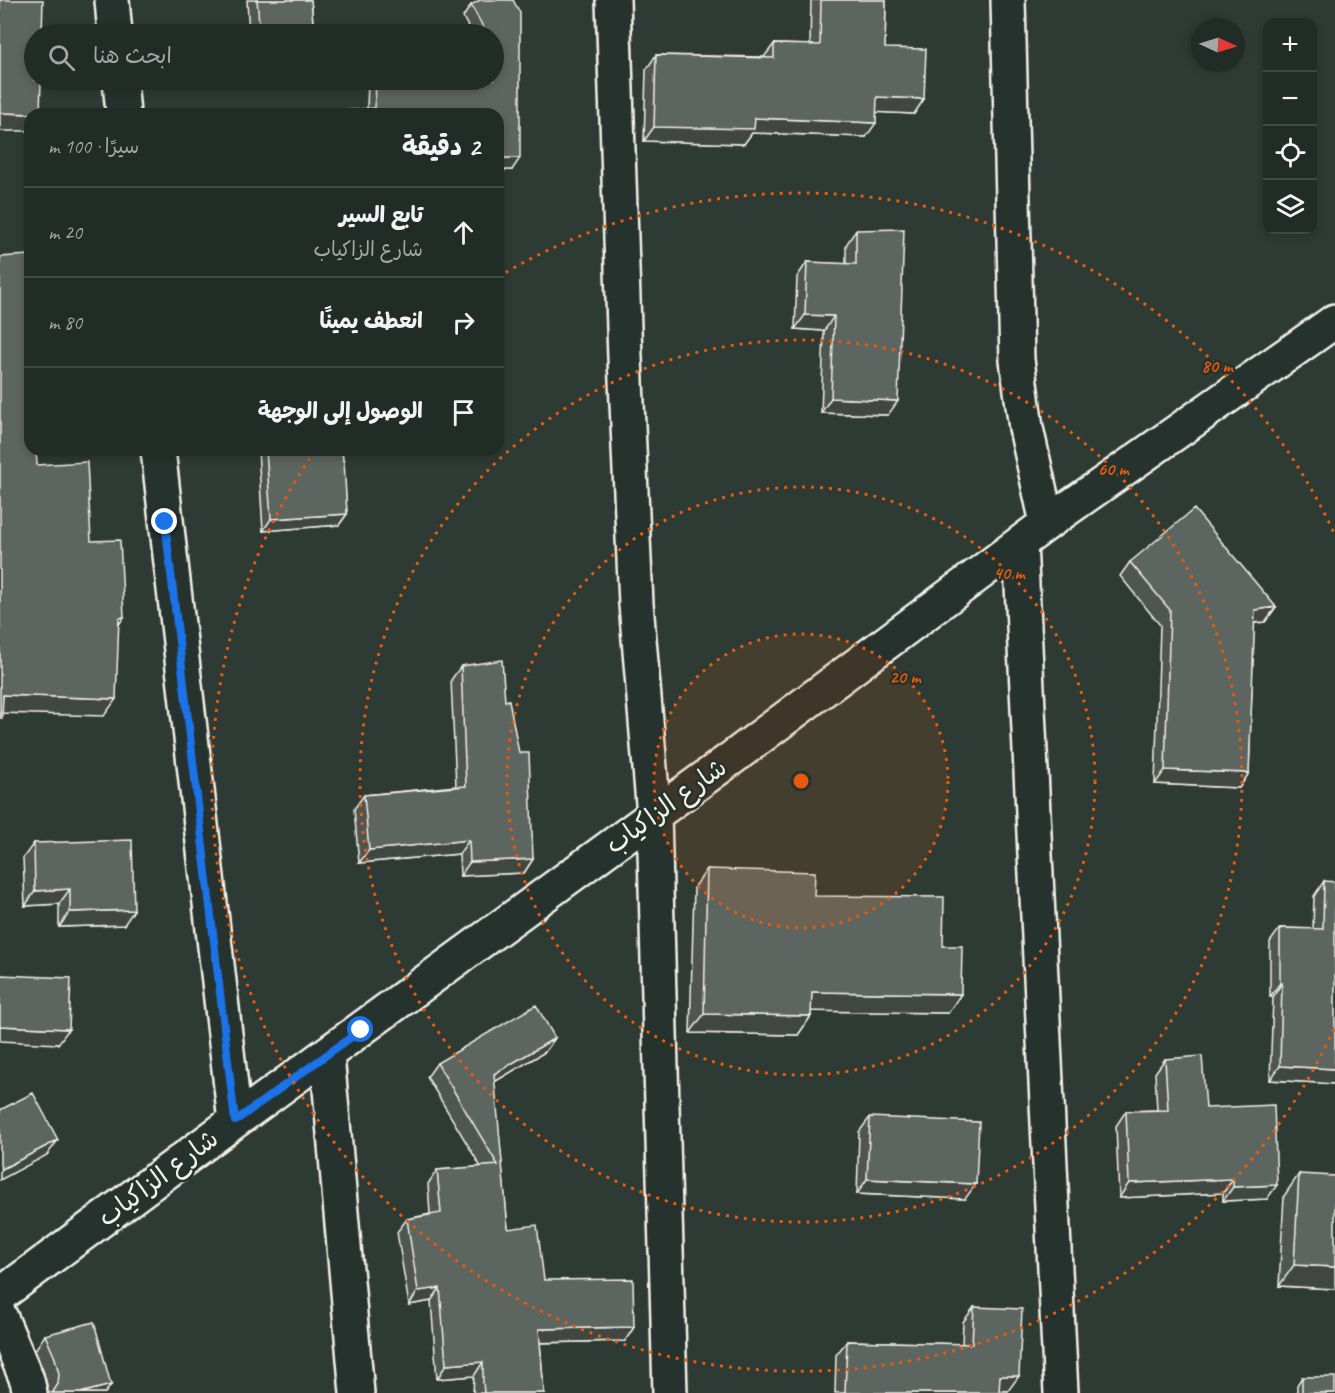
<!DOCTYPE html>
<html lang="ar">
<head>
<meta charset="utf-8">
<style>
	:root { --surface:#222c27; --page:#2e3833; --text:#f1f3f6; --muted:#a2a7a7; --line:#3f4844 }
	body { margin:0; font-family:Caveat,"Playpen Sans Arabic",sans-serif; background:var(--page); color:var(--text); direction:rtl }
	.controls { position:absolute; right:18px; top:18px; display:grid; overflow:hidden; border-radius:12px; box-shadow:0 3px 9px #0003 }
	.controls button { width:54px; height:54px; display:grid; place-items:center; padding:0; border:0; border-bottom:2px solid var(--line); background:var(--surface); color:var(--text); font:30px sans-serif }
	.compass { position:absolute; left:1191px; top:18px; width:54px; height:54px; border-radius:50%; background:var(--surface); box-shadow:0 3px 9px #0003; rotate:94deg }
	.stop { position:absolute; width:18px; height:18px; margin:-14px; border:4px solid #1a73e8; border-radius:50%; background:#fff }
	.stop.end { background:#1a73e8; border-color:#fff; box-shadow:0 2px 6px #0008 }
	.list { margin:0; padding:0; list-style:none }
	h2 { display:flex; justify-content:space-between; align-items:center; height:78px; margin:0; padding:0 24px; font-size:26px }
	h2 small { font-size:20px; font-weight:400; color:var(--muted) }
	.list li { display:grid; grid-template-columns:39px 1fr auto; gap:18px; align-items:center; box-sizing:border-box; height:90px; padding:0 24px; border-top:2px solid var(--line) }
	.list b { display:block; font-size:22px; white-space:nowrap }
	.list p { margin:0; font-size:20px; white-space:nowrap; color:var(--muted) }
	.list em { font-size:20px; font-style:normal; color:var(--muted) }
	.icon { flex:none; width:33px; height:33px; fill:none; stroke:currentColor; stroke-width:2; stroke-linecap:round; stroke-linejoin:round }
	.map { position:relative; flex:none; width:1335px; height:1393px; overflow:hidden; direction:ltr }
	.search { position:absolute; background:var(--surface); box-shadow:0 3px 9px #0003; left:24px; top:24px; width:480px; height:66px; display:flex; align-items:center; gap:15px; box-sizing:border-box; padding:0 21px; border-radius:33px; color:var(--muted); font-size:22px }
	.panel { position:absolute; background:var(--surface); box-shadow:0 3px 9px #0003; left:24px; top:108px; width:480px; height:348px; border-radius:18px; direction:rtl }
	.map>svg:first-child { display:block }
</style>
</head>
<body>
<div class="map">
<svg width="1335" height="1393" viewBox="0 0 1335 1393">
	<rect width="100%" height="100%" fill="#2e3b34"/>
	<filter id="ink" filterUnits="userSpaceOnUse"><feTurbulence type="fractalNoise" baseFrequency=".0167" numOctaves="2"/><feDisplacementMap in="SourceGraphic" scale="12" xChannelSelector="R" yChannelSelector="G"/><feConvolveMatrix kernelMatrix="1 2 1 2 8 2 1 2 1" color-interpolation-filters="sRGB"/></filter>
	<g filter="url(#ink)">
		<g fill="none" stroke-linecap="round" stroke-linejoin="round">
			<g stroke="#f4f1e8" stroke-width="38">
				<path id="minor" d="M112,0l3,34
					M613,0l12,358 11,246 18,211 16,578
					M1008,0l9,360 9,68 21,95
					M120,80l3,34
					M158,450l77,671
					M1020,543l41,850
					M327,1055l30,338
					M0,1295l235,-174 497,-363 315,-235 288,-202
					M0,1316l27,64 3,13"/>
			</g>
			<use href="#minor" stroke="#26332d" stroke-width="33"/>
		</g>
		<path fill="#4f5751" stroke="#f4f1e8" stroke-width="1.5" d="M247,0h64l3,34h-65z
			M513,0l-1,170h-14v-56h-158l2,-3 25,-2 1,-29h126v-46h-22l-9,-17 8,-12z
			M811,0h75l-1,48 39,51 -10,15 -37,-2 -11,25 -114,-4 -8,11 -100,-3 2,-71 10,-15 108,2 10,-13 36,1z
			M856,230l32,185 -67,-2 3,-82 -29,-2 2,-52 10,-15 39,2v-19z
			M258,450h84l5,64 -8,11 -76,6z
			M1130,562l146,45 -11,15 -11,1 -5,150 -10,15 -84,-4 5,-159 -40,-49z
			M461,666l44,35 28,158 -9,14 -64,3 -1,-22 -100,9 -5,-54 10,-14 92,-9 -5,-106z
			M34,843l90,82 -65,2v-23l-34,2 -2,-48z
			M707,869l107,27 147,98 -13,19 -137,-2v5l-13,19 -108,-2 4,-145z
			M1324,881l11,203 -65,-4 3,-83h-3v-55l10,-14 33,1 1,-33z
			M555,1038l-10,14 -51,30 14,147 36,51 90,47 -9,14 -85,2 4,50h-71l1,-17 -37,3 -6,-78 -22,4 -12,-73 10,-13 23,-5 -2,-30 9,-14 44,-3 -54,-90 10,-14z
			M1165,1059l41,49 61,91 -44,2v-8l-104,5 -3,-72 10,-15 31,-1 -2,-37z
			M870,1117l95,82 -108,-5 2,-62z
			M1299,1174l36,115 -56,-3 5,-90z
			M974,1307l34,84h-9v2h-164l1,-38 11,-14 115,3 1,-22z
			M45,1335l66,50 -6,8h-57v-4l-4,-16 -9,-23z
			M1302,1377l33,16h-38v-8z"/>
		<path fill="#404742" stroke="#f4f1e8" stroke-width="1.5" d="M877,97l47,2 -10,15 -47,-2z
			M0,113l30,1v14l-2,3h-28z
			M755,118l121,5 -10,14 -114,-4 -8,11 -100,-3 10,-14z
			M498,158h22l-8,12h-14z
			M805,315l29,1 -10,15 -29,-2z
			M831,398l67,3 -10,14 -67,-2z
			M347,514l-8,11 -76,6 8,-12z
			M1276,607l-11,15 -21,2 11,-14z
			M124,617l-12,18 7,-17z
			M3,695l113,4 -12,17 -104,-3z
			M1165,770l84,3 -10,15 -84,-4z
			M469,840l-10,14 -100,9 10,-13z
			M533,859l-9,14 -64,3 10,-14z
			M70,889l-11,15 -34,2 10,-15z
			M134,910l-10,15 -65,2 11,-15z
			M1280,983h2l-9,14h-3z
			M812,992l149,2 -13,19 -150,-2z
			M704,1014l107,2 -13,19 -108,-2z
			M0,1026l69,3 -11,15 -58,-3z
			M555,1038l-10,14 -61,36 10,-14z
			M1280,1066l55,3v15l-65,-4z
			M58,1140l-11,15 -47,25v-8l2,-3z
			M867,1179l109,5 -11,15 -108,-5z
			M1233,1179l-10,14 -104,5 10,-15z
			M1277,1185l-10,14 -44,2 10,-14z
			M1294,1265l41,2v22l-56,-3z
			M440,1288l-9,13 -22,4 9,-14z
			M634,1327l-9,14 -96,2 10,-14z
			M483,1362l-9,14 -37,3 9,-14z
			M1000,1376h19l-11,15 -18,-1z
			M111,1385l-6,8h-25z"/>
		<path fill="#5c655e" stroke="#f4f1e8" stroke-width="1.5" d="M0,0h43l-1,34h-8v46h7l-1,34 -40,-1z
			M257,0h54l3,34h-54z
			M480,0h33l7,13v145h-22v-44h-156v-3l33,-3 1,-28h118v-20l7,1 -7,-14v-13h-7l-16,-29z
			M821,0h65l-1,48 41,1 -2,50 -47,-2 -1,26 -121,-5 -1,11 -100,-2 2,-72 118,3v-14l46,1z
			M904,229l-6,172 -67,-3 3,-82 -29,-1 2,-53 49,2v-34z
			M29,255l1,23v172h6l1,15 50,-3 4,79 29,-1 4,77 -5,1 -3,81 -113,-4 -1,23h-2v-461z
			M266,450h76l1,11h1l3,53 -76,5z
			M1194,509l82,98 -21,3 -6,163 -84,-3 5,-160 -40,-48z
			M502,660l3,41 4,-1 10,53h10l4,106 -63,3 -1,-22 -100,10 -5,-55 102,-9 -5,-120z
			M132,840l2,70 -64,2v-23l-35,2 -1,-48z
			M707,869l108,3 -1,24 130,1 -1,49h19l-1,48 -149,-2 -1,24 -107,-2z
			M1324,881l11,1v187l-55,-3 2,-83h-2v-55l43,1z
			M0,975l71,3 -2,51 -69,-3z
			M536,1005l19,33 -61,36 14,155 29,-4 7,55 89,-1 1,48 -95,2 5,64h-60l-1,-11v-20l-37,3 -6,-77 -22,3 -11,-72 34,-6 -4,-43 61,-5 -61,-102z
			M1202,1056l4,52 68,-3 3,80 -44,2v-8l-104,4 -3,-72 42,-1 -3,-51z
			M33,1093l25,47 -56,29 -2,-4v-55z
			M870,1117l109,5 -3,62 -109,-5z
			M1299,1174l36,2v91l-41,-2z
			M974,1307l48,2 -3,67h-19l-1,17h-154l2,-52 125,3z
			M94,1322l17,63 -31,8h-27v-1l5,-8 1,-10 -4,-16 -10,-23z
			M1302,1377h33v16h-33z"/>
	</g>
	<g fill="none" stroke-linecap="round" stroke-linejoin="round" filter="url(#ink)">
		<path stroke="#1a73e8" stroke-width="8" d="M165,522l70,599 126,-91"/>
	</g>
	<circle cx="801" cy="781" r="147" fill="#e8590c" fill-opacity=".12"/>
	<g fill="none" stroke="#e8590c" stroke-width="3" stroke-dasharray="3 6">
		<circle cx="801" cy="781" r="147"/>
		<circle cx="801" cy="781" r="294"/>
		<circle cx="801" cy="781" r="441"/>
		<path d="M1334 1029A588 588 0 1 1 314 452M498 277A588 588 0 0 1 1334 533"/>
	</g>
	<g text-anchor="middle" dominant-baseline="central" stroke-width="5" stroke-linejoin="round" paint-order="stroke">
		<g font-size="26" fill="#f4f1e8" stroke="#26332d">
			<text transform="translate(666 806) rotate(-36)">شارع الزاكياب</text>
			<text transform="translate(158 1178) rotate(-37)">شارع الزاكياب</text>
		</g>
	</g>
	<circle cx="801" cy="781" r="9" fill="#e8590c" stroke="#26332d" stroke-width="3"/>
	<g font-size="18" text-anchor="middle" font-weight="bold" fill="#e8590c" stroke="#26332d" stroke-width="5" stroke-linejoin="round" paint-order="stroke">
		<text x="1217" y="372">80 m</text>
		<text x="1113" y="475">60 m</text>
		<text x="1009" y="579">40 m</text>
		<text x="905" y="683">20 m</text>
	</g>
</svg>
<div class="controls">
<button>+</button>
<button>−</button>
<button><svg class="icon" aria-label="locate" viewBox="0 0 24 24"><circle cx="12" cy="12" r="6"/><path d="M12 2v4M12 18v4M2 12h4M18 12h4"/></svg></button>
<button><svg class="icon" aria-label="layers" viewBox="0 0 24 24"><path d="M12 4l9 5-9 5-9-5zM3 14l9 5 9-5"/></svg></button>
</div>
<svg class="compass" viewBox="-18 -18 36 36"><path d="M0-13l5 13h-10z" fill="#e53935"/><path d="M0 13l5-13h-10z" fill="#a2a7a7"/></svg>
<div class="stop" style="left:361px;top:1030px"></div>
<div class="stop end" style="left:165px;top:522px"></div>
<div class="search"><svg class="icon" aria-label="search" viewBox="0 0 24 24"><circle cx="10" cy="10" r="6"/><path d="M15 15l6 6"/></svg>ابحث هنا</div>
<section class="panel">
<h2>2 دقيقة<small>سيرًا · 100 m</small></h2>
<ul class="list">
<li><svg class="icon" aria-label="ahead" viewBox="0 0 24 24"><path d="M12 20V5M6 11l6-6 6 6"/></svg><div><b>تابع السير</b><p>شارع الزاكياب</p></div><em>20 m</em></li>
<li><svg class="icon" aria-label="right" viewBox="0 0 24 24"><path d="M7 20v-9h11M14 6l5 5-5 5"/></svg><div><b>انعطف يمينًا</b></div><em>80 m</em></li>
<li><svg class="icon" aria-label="arrive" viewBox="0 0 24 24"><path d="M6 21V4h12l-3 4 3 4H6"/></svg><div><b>الوصول إلى الوجهة</b></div></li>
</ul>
</section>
</div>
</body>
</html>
